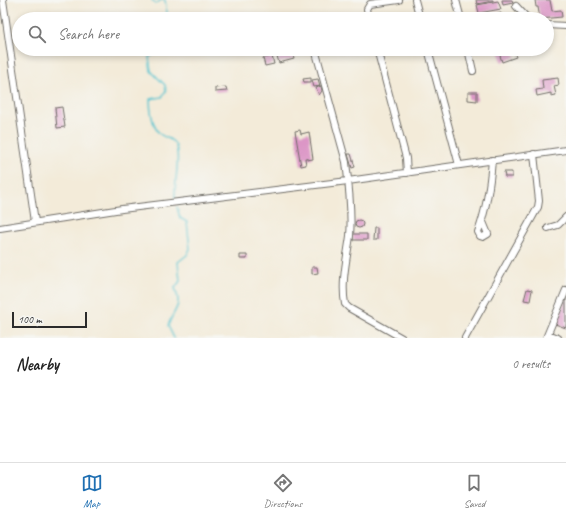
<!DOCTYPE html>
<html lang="en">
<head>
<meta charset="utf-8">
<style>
	:root { --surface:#fff; --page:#f6f6f6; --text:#222; --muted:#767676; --line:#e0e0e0; --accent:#1f6fb2 }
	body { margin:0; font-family:Caveat,sans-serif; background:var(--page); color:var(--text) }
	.scale { position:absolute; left:12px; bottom:10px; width:75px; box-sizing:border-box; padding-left:4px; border:2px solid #2b2b2b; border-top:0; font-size:11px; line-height:14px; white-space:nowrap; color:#2b2b2b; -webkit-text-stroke:3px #f6f6f2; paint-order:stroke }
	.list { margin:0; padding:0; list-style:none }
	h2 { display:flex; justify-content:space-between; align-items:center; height:52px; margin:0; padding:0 16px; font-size:17px }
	h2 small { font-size:13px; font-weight:400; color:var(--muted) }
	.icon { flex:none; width:22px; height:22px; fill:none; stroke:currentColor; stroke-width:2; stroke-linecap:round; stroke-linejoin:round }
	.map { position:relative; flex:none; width:566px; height:338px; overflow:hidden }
	.search { position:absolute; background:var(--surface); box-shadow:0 2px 6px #0003; left:12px; right:12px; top:12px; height:44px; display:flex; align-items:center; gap:10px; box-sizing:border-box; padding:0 14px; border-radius:22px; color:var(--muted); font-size:15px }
	.sheet { height:124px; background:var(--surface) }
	nav { display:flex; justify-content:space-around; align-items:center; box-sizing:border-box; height:56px; border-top:1px solid var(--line); background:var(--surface); font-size:11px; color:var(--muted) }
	nav a { display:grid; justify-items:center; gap:2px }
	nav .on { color:var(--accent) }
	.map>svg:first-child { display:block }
</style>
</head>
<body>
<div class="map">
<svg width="566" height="338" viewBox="0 0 566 338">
	<rect width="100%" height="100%" fill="#f6f6f2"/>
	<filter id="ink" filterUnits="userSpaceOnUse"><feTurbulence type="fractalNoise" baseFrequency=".025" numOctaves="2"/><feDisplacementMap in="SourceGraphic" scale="8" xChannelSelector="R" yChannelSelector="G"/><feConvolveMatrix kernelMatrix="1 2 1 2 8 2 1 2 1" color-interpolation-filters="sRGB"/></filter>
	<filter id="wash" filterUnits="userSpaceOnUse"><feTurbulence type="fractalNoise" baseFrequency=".012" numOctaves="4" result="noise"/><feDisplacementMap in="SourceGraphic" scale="16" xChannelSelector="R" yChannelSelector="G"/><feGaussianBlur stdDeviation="0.9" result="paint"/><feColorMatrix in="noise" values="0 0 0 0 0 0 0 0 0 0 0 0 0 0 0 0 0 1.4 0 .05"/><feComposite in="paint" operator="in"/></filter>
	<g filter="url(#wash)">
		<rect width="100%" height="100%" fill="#f3ebd9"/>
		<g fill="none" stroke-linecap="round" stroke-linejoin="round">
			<path stroke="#59c5d1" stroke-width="1.5" d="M152,0l4,4 5,-4h4l3,19
				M164,49l-15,8 2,14 14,14 1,6 -4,6 -12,2c0,9 2,28 10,35 4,4 12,4 15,10 6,12 -1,41 0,55
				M174,338l-6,-12c5,-17 15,-17 7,-38l5,-7 -2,-19 9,-7 3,-6 -3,-27 -7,-4 -3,-11"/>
		</g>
		<g id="blocks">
			<path fill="#dc96c6" d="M476,0h17v1l-16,3z
				M502,0h10l1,3 -10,2z
				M535,0h15l2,11 9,-1 1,7 -22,2 -2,-12h-2z
				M498,1l3,8 -22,4 -2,-8z
				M501,13l2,6h-8l-1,-4z
				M498,49h15l3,8 -14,5z
				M292,52l2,7 -15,4 -2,-7z
				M272,56l2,8 -9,2 -2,-8z
				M311,78v4h-7l-1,-3z
				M558,78l1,7 -5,1 2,9 -5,1v-3l-14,3 -1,-6 7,-1 -1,-9z
				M318,79l2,7 -6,1 -2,-7z
				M321,86l1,5 -3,4 -3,-7z
				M226,87l1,4 -12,1v-4z
				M468,92h9v9l-9,-1z
				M62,107l3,20 -8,1 -2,-20z
				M300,130l1,4 8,-2 4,27 -6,1v-2h-2l1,7 -5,1 -6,-35z
				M348,154h3l4,13 -3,1z
				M504,172h8v5h-7z
				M355 224a4 4 0 1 1 8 0a4 4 0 1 1-8 0Z
				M374,228h3v12h-4z
				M353,234h14v6h-14z
				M240,255h7v4h-7z
				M312,267h5l1,6 -6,1z
				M527,289l5,1 -2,11 -6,-1z
				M566,298v30l-11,-4z"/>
		</g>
	</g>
	<g filter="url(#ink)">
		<use href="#blocks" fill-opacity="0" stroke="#716e68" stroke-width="1"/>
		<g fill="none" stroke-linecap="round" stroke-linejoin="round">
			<g stroke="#716e68" stroke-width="8">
				<path id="minor" d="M3,0l32,222
					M415,0l5,19
					M456,0l5,19
					M516,6l12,13
					M369,19l-2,-10 3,-5 29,-4
					M547,25l19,1
					M315,49l31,113c3,24 6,51 4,74 -3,22 -9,46 -5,68l4,4 53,30
					M377,49l29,109 1,15
					M428,49l31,116
					M468,49l5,22
					M483,222l5,12 -5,3 -3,-1 -2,-4c9,-24 12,-46 14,-72
					M0,228l122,-19 226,-28 218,-31
					M548,228l10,-3 8,-8
					M548,334l10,4
					M465,338l73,-131 1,-6 -5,-47
					M546,338l20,-48"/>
			</g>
			<use href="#minor" stroke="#fff" stroke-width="6"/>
		</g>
	</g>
</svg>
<div class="scale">100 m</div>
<div class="search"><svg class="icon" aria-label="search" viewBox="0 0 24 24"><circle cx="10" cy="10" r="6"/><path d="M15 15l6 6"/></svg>Search here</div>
</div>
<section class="sheet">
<h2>Nearby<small>0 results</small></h2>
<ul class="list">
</ul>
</section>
<nav>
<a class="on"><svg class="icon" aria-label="map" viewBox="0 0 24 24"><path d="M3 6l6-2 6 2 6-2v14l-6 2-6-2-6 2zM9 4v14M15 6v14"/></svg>Map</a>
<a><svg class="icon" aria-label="directions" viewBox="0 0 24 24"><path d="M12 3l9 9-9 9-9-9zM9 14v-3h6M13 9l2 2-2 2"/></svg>Directions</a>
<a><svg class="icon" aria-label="saved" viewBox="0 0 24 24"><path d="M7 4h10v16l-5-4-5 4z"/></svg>Saved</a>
</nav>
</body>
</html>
